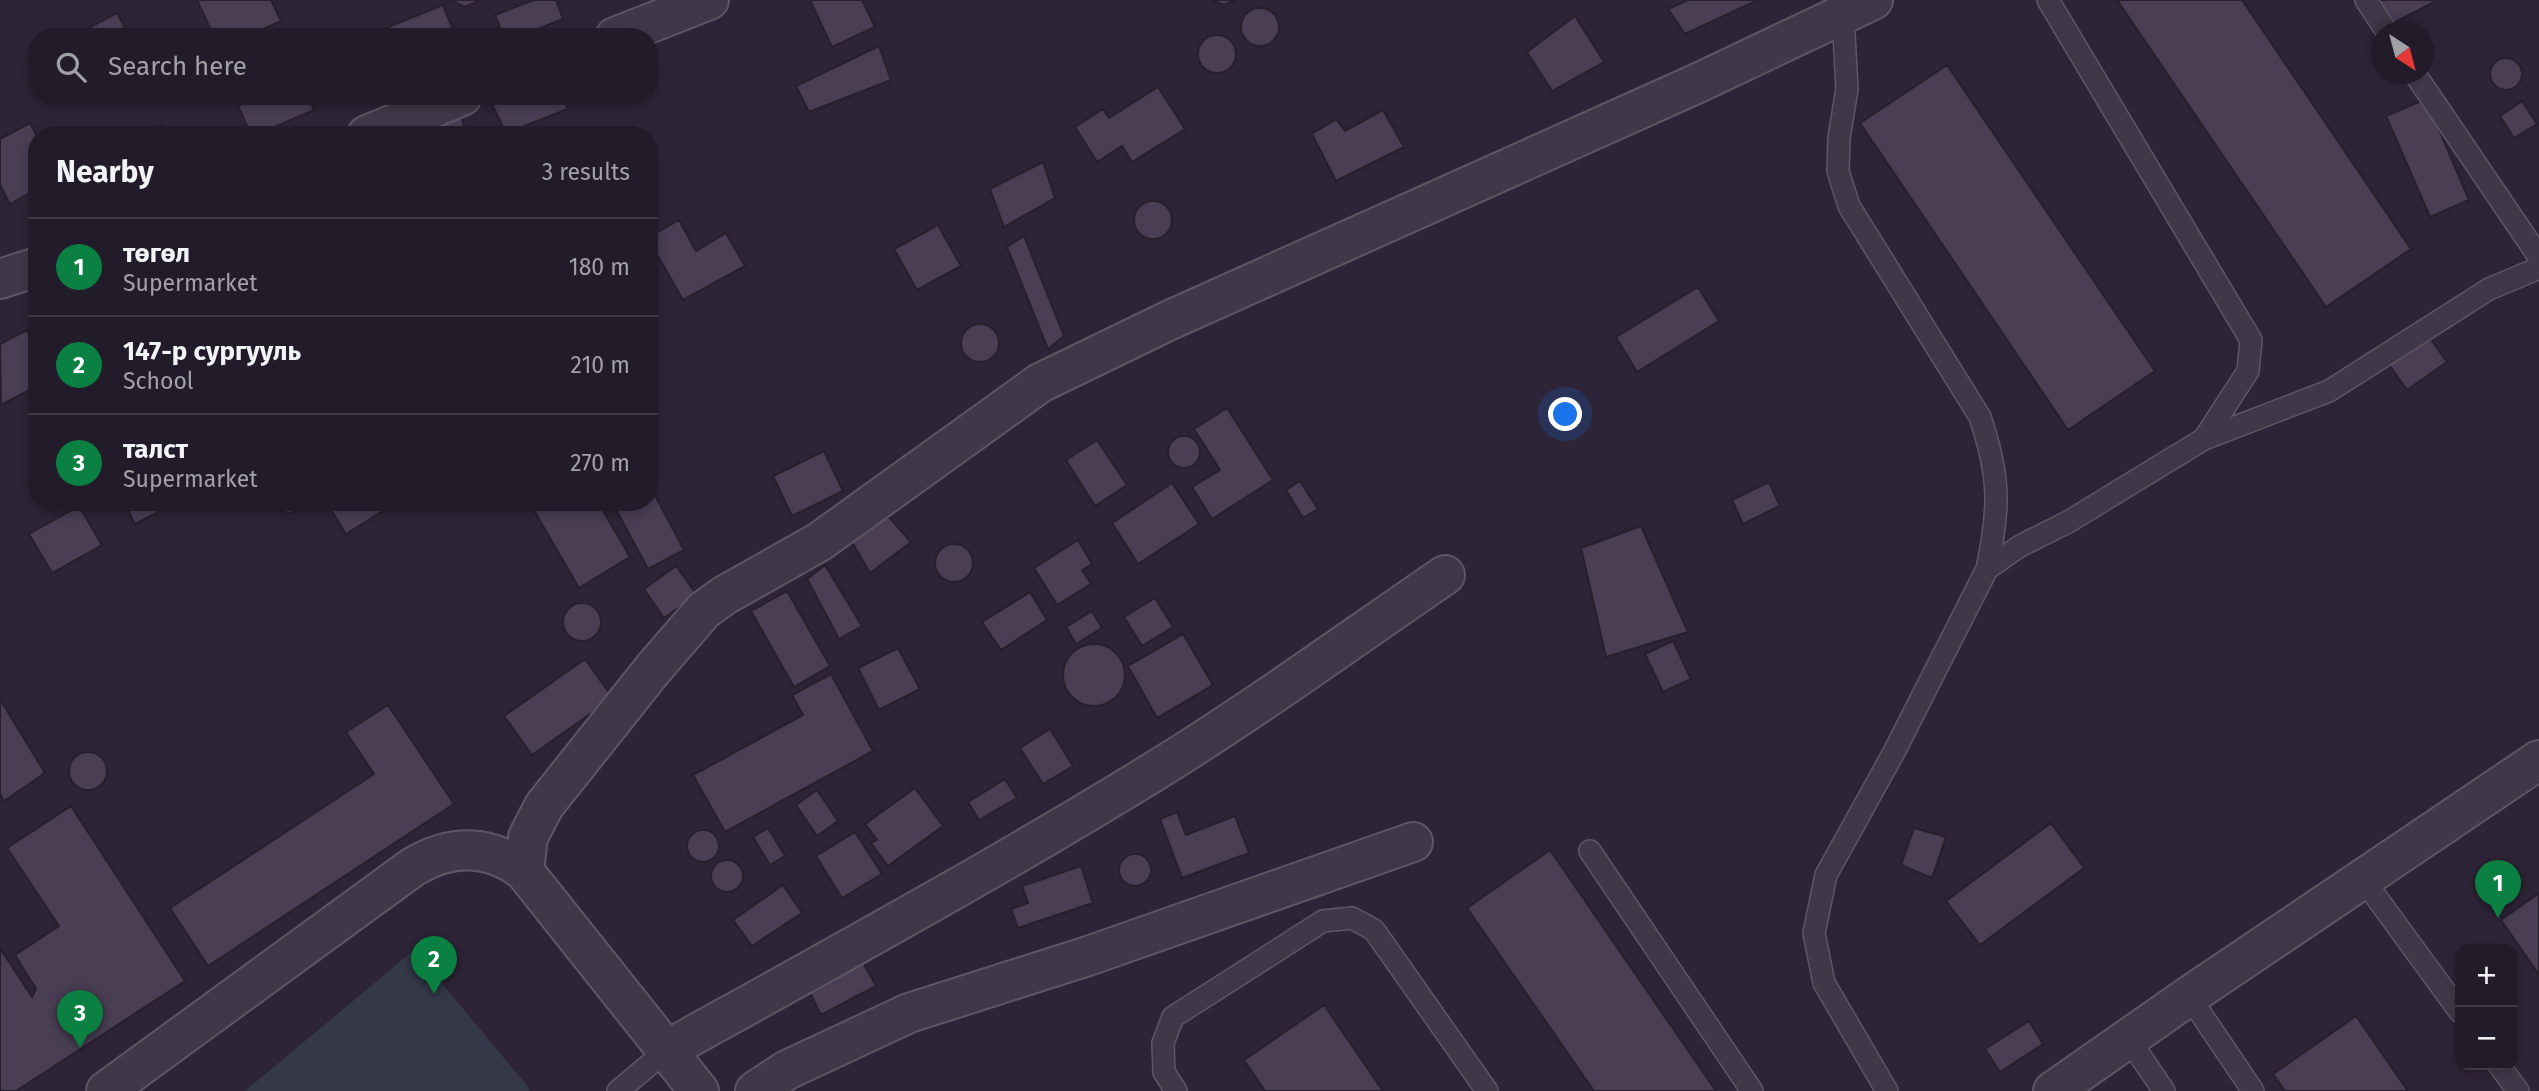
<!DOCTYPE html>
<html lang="en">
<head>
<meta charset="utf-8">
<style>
	:root { --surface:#221b29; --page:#2e2835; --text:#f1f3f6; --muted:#a2a1a8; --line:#3f3946; --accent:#0b8043 }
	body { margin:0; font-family:"Fira Sans",sans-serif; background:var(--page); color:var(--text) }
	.controls { position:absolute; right:21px; bottom:21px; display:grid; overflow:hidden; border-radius:14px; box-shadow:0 4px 10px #0003 }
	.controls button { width:63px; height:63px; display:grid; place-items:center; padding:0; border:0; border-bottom:2px solid var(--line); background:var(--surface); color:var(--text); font:35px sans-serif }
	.compass { position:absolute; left:2371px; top:21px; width:63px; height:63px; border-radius:50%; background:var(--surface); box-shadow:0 4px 10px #0003; rotate:144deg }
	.you { position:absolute; left:1566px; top:415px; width:24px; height:24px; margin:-18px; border:5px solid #fff; border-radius:50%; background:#1a73e8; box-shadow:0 0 0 10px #1a73e833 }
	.badge { display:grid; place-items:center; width:46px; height:46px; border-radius:50%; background:var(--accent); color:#fff; font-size:23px; font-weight:700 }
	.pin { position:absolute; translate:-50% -58px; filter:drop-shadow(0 2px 4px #0008) }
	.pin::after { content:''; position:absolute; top:37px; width:24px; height:21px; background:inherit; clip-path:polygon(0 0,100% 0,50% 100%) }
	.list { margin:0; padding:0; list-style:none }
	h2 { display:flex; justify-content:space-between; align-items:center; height:91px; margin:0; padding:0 28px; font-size:30px }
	h2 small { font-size:23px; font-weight:400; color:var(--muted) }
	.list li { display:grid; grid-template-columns:46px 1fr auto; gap:21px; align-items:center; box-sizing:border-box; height:98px; padding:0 28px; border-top:2px solid var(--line) }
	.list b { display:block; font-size:26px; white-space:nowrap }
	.list p { margin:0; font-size:23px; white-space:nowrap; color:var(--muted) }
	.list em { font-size:23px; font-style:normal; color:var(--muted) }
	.icon { flex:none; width:38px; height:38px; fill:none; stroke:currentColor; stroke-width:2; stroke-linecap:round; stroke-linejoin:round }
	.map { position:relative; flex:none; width:2539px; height:1091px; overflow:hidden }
	.search { position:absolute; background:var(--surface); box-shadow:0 4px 10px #0003; left:28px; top:28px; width:630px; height:77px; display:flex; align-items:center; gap:18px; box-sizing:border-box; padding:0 24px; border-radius:28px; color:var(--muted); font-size:26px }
	.panel { position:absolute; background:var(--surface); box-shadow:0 4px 10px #0003; left:28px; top:126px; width:630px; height:385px; border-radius:28px }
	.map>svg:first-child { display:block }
</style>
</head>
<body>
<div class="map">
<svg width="2539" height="1091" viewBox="0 0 2539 1091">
	<rect width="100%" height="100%" fill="#2e2437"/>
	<path fill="#343848" d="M414,950l116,139 -2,2h-283z"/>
	<path fill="#493e54" stroke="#271f2e" stroke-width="2" d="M197,0h74l10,21 -35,16h-32z
		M451,0h29l-15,7z
		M534,0h22l7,19 -45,18h-14l-9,-22z
		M810,0h52l13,27 -43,20z
		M1211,0h25l-12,5z
		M1688,0h70l-73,34 -17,-25z
		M2117,0h125l169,249 -85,58z
		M2377,0h56l1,2 -44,23z
		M443,5l13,32h-87l-1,-2z
		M1241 27a19 19 0 1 1 38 0a19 19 0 1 1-38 0Z
		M117,13l13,24h-59z
		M1575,16l29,46 -52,29 -25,-39z
		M1198 54a19 19 0 1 1 38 0a19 19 0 1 1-38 0Z
		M879,46l12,34 -82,32 -13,-26z
		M2490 74a16 16 0 1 1 32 0a16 16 0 1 1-32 0Z
		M1947,65l208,306 -87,59 -208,-307z
		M1158,87l27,42 -53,33 -10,-16 -25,16 -22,-35 28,-18 6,9z
		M260,96h47l7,14 -58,25h-5l-13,-29z
		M512,96h50l6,13 -62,24 -14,-29z
		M2426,99l43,101 -39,17 -44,-101z
		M2522,101l15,23 -23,14 -14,-22z
		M459,110l5,16 -25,9h-11l-5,-13z
		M1383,110l21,37 -68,34 -24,-47 24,-15 9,12z
		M30,123l7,13v53l-27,15 -10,-19v-46z
		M162,125l6,10h-22z
		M1043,162l12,36 -51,29 -14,-38z
		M1134 220a19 19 0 1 1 38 0a19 19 0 1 1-38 0Z
		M679,220l17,31 30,-18 19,33 -62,34 -34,-60v-3z
		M938,225l23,41 -44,24 -23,-41z
		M1024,236l40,100 -16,13 -41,-102z
		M1698,287l21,34 -82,51 -21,-35z
		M961 343a19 19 0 1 1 38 0a19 19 0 1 1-38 0Z
		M27,330l10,19v37l-36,19 -1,-61z
		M2425,331l22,31 -40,28 -22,-31z
		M1227,408l46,72 -61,39 -20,-32 28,-17 -26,-41z
		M1168 452a16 16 0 1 1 32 0a16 16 0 1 1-32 0Z
		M1097,440l30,45 -32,21 -29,-46z
		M824,451l19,40 -51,25 -19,-40z
		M37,455v30l-5,-4 -3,-11v-6z
		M1300,481l18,28 -15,9 -17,-28z
		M1769,482l11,24 -37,18 -11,-24z
		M1172,483l27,41 -61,40 -26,-41z
		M649,484l35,66 -36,19 -36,-67h37z
		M124,502h54l-43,22z
		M273,502h36l-7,8 -12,3 -7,-1z
		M326,502h71l-51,32z
		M529,502h69l32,55 -51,31z
		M79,506l23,39 -50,28 -23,-39z
		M887,515l24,27 -41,31 -21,-36z
		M1641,526l47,106 -82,25 -25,-109z
		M1078,540l14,24 -10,6 9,14 -34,21 -23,-37z
		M935 563a19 19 0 1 1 38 0a19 19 0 1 1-38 0Z
		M825,565l37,61 -23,13 -32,-60z
		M676,566l21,29 -33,23 -20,-29z
		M787,591l43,75 -36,21 -43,-76z
		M1030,592l17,28 -46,30 -19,-28z
		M1155,598l18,29 -31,19 -18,-29z
		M563 622a19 19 0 1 1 38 0a19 19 0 1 1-38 0Z
		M1092,611l10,17 -26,16 -10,-17z
		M1183,634l30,51 -56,33 -29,-52z
		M1673,641l18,38 -28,13 -18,-38z
		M1063 675a31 31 0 1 1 62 0a31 31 0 1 1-62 0Z
		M898,648l22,41 -41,21 -21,-42z
		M585,659l28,39 -81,57 -28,-39z
		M831,674l42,77 -148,81 -32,-57 110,-60 -11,-20z
		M0,699l45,74 -41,28 -4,-7z
		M388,705l66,99 -246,162 -38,-58 204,-134 -28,-42z
		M1050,729l23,37 -30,18 -23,-36z
		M69 771a19 19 0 1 1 38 0a19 19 0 1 1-38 0Z
		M1005,779l12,19 -38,22 -11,-18z
		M915,788l28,38 -55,40 -17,-23 6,-3 -12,-16z
		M817,790l21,31 -21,15 -21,-31z
		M71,806l114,175 -169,110h-16v-143l32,49 4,-8 -21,-34 44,-29 -52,-78z
		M1177,812l9,23 49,-19 14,37 -67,25 -22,-59z
		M2051,823l33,45 -104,77 -34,-44z
		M768,828l17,28 -15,9 -17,-28z
		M1914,828l32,9 -14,41 -31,-13z
		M687 846a16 16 0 1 1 32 0a16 16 0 1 1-32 0Z
		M855,832l27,42 -40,24 -26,-42z
		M1550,850l166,241h-122l-127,-183z
		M1119 870a16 16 0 1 1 32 0a16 16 0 1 1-32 0Z
		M711 876a16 16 0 1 1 32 0a16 16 0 1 1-32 0Z
		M1081,866l12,37 -75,25 -7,-19 17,-6 -6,-17z
		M783,885l19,28 -50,33 -19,-26z
		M2539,893v82l-38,-55z
		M859,955l17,31 -55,29 -15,-30z
		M1324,1005l59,86h-118l-21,-31z
		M2356,1016l52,75h-123l-12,-17z
		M2029,1021l14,23 -43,28 -15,-23z"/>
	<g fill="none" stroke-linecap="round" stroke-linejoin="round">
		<g stroke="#5e5665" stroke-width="24">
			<path id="service" d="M2366,0l21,32
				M1843,15l4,74 -8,49 -1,33 11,35 131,211c20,60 20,90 7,152
				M2415,74l124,183
				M2204,439l125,-48 160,-102 50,-21
				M1590,851l162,240
				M2363,879l97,133
				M2189,996l64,95
				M2128,1038l36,53
				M2499,1065l19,26
				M618,1091l49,-41
				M1176,1091l-12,-19 -1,-29 10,-26 150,-96 29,-3 22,12 113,161
				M1887,1091l-63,-108 -10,-50 12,-58 67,-121 94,-185 33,-23 48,-24 136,-83 44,-68 3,-31 -203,-340"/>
		</g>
		<g stroke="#5e5665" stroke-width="42">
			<path id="minor" d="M615,37l94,-37
				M367,135l95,-39
				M0,279l37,-12
				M524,871l4,-34 16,-31 109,-137 51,-59 21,-15 94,-53 221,-159 130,-63 528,-237 175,-83
				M667,1050c162,-90 325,-179 483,-276 101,-62 197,-132 295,-199
				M106,1091l307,-224c38,-23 76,-23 111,4l175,220
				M755,1091l32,-21 122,-57 179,-57 325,-114
				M2053,1091l136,-95 350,-236"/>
		</g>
		<use href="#service" stroke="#403848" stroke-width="21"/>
		<use href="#minor" stroke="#403848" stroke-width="38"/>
	</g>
</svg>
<div class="controls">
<button>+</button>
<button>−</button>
</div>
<svg class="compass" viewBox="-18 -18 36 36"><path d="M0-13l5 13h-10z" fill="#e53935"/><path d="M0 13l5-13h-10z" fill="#a2a1a8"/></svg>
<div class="you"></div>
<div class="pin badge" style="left:2498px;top:918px">1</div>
<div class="pin badge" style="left:434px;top:994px">2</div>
<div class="pin badge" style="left:80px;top:1048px">3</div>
<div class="search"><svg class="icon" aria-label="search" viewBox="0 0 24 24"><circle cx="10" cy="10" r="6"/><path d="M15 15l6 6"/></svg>Search here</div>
<section class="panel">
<h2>Nearby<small>3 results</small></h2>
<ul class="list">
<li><span class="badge">1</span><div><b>төгөл</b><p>Supermarket</p></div><em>180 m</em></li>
<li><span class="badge">2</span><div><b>147-р сургууль</b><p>School</p></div><em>210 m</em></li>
<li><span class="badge">3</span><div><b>талст</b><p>Supermarket</p></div><em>270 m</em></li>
</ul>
</section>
</div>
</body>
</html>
